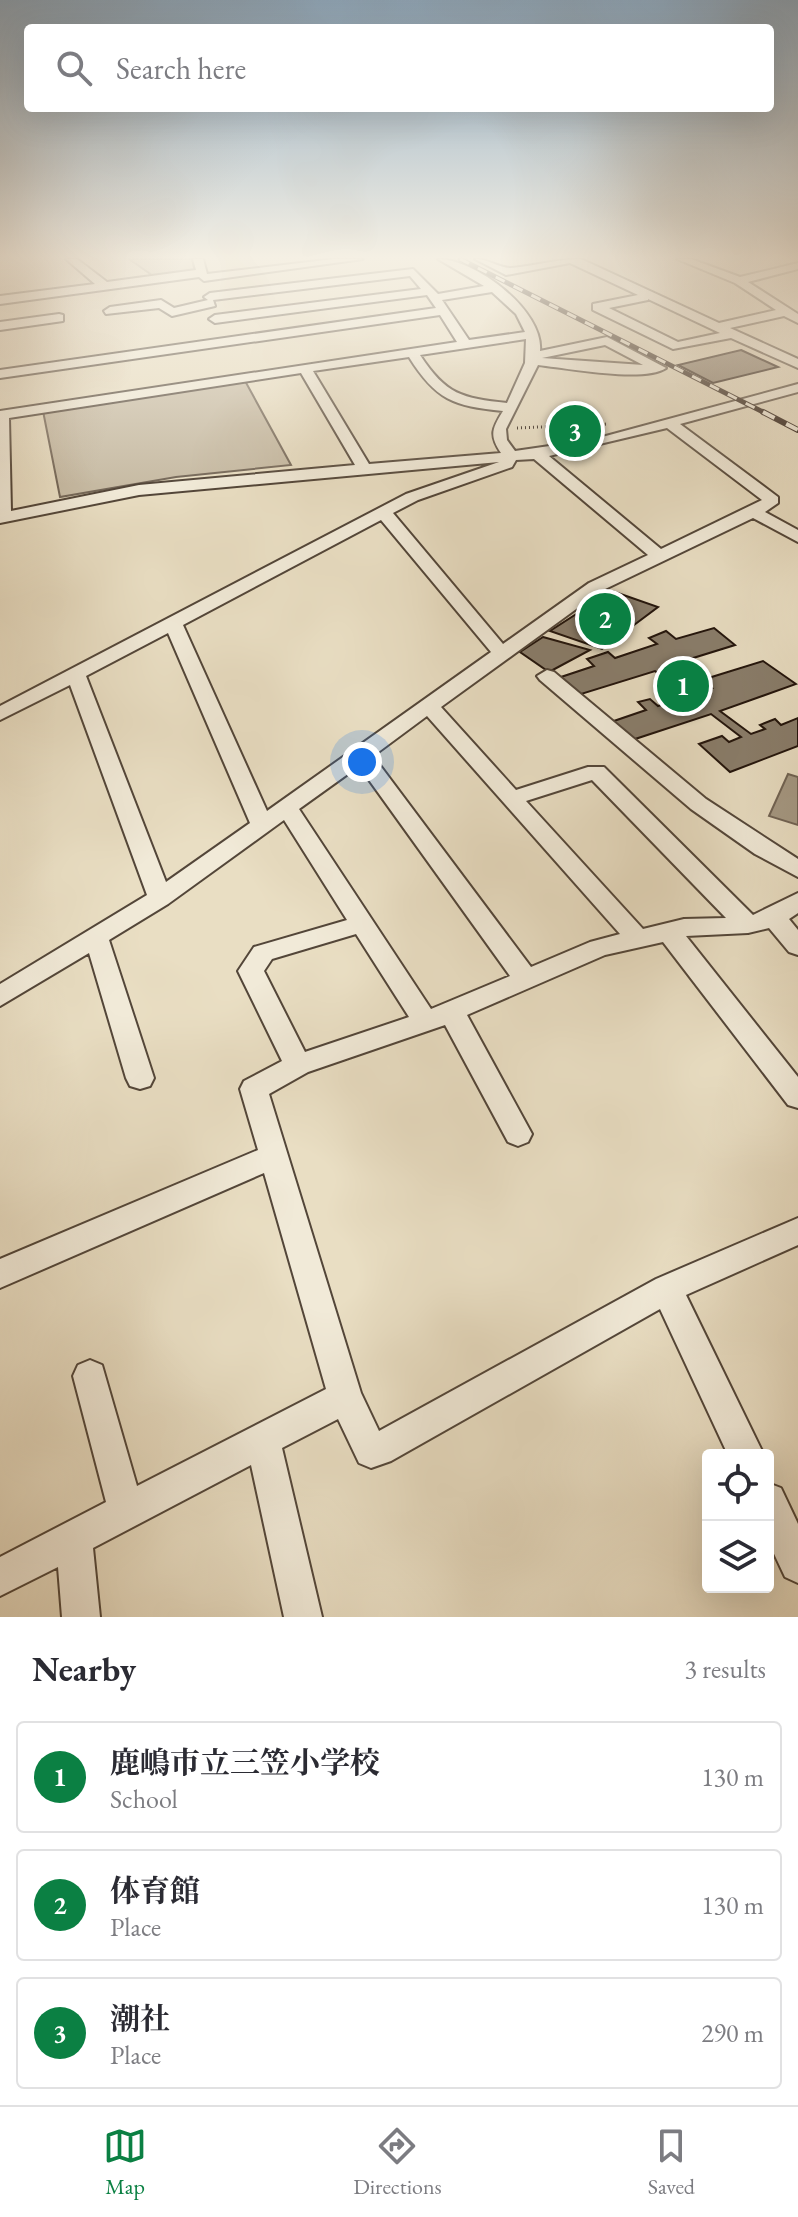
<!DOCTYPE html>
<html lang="en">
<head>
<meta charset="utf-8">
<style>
	:root { --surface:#fff; --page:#f2f2f3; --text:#2b2b33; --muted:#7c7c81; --line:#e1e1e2; --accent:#0b8043 }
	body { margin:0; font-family:"EB Garamond","Noto Serif JP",serif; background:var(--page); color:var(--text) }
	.controls { position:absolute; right:24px; bottom:24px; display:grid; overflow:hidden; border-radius:8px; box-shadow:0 8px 32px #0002 }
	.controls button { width:72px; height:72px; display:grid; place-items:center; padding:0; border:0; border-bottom:2px solid var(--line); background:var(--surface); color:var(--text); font:40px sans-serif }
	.you { position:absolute; left:362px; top:762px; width:28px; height:28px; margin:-20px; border:6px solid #fff; border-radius:50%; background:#1a73e8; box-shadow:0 0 0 12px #1a73e833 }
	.badge { display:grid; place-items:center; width:52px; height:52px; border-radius:50%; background:var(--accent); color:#fff; font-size:26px; font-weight:700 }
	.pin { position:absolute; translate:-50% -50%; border:4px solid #fff; box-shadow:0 2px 8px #0006 }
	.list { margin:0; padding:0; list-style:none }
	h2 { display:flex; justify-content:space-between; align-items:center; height:104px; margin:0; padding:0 32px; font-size:34px }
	h2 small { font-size:26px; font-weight:400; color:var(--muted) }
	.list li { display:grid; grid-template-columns:52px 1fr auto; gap:24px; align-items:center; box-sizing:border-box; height:112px; margin:0 16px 16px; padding:0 16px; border:2px solid var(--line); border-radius:8px }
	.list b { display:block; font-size:30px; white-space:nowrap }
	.list p { margin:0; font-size:26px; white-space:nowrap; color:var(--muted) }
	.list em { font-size:26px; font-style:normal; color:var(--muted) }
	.icon { flex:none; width:44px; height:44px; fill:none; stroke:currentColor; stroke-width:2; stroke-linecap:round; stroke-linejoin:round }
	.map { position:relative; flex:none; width:798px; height:1617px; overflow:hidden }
	.search { position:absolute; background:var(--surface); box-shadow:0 8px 32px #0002; left:24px; right:24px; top:24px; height:88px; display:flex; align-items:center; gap:20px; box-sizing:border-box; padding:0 28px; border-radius:8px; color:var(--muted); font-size:30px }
	.sheet { height:488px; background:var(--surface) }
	nav { display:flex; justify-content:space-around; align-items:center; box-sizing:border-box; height:112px; border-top:2px solid var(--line); background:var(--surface); font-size:22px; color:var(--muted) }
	nav a { display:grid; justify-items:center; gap:4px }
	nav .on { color:var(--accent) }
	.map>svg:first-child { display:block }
</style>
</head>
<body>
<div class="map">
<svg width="798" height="1617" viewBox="0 0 798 1617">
	<rect width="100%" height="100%" fill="#e9dec3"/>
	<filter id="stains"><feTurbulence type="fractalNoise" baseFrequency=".0025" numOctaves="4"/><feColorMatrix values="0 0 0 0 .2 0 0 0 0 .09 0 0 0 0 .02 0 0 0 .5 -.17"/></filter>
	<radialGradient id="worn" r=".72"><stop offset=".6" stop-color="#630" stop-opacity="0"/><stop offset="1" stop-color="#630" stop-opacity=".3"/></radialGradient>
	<path fill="#c7bba4" stroke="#746758" stroke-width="2" d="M129,259h63l3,13 -39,6z
		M244,379l47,86 -115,12 -116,20 -17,-86z"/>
	<path fill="#a59984" stroke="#706354" stroke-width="2" d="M788,774l10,3v48l-29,-9z"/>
	<path fill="#897d6b" stroke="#21130b" stroke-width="2" d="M741,350l37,17 -65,16 -35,-18z
		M612,591l46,16 -56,42 -52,-18z
		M714,628l21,17 -74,23 32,25 19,-5 -10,-8 61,-19 33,23 -76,27 31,23 14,-5 -5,-4 15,-6 6,6 17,-7v28l-68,26 -31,-28 23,-8 7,6 12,-5 -30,-23 -79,26 -21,-18 35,-12 -8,-8 12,-3 8,7 21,-7 -10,-8 8,-2 -22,-18 -77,24 -20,-17 36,-12 -7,-7 21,-7 7,6 42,-14 -8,-6 17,-7 10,8z
		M543,637l47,13 -41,22 -29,-20z"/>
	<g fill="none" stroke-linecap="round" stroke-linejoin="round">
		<g stroke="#534639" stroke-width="4">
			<path id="minor" d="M66,259h11l30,23 89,-12 -3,-11h10l4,15 127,-15h29l-159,22 -5,-4 -199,27v-8l95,-12z
				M438,259c38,0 106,52 102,92l67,-14 59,31c-22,15 -100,0 -128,-3l-32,64 1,11 8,11 76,-11 207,-56v8l-118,32 98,73v6l-13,9 33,18v12l-45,-24 -152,73 -160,116 75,83 72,-23h16l149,148 45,-22v20l-9,6 9,11v25l-9,-3 -20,-24 -21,5 -62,3 112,141v31l-10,-3 -125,-163 -58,13 -138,60 65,119 -4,8 -10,4 -10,-4 -63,-117 -137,47 -39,22 92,299 18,38 277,-152 142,-61v27l-112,50 78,160h-36l-68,-146 -269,152 -20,7 -12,-5 -21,-44 -56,29 40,169h-38l-33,-152 -158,83 7,69h-38l-4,-50 -58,29v-39l106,-55 -33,-126 5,-11 12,-5 12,5 35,121 189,-97 -62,-216 -264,115v-29l258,-109 -18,-61 4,-8 38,-20 -44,-90 16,-24 93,-27 -63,-100 -116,84 -59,36 45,138 -4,8 -10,3 -10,-3 -4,-8 -37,-125 -89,53v-22l147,-89 -77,-210 -70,35v-14l406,-212 93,-32 -360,33 -139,28v-112l457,-69 -17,-27 -440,63v-8l436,-62 -9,-13 -212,28 -6,-4 6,-4 206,-26 -11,-13 -197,24 2,6 -43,10 -13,-8 -53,6 -2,-3 6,-4 51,-7 13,8 34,-8 -4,-3 6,-4 203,-24 25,25 46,-8zM492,292l24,22 9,18 -56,8 -27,-40zM526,339l-1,24 -18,40c-45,-5 -61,-8 -87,-48zM605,345l38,20 -101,-7zM409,357c27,43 44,49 94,54 -11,18 -14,24 -2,42l-132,11 -56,-93zM301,373l54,92 -216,20 -128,26 -2,-93zM667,428l95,72 -101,49 -112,-93zM534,459l114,96 -59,28 -86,61 -110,-131 25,-13 94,-33 4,-7zM381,520l110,132 -224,159 -84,-186zM168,633l82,190 -84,59 -80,-206zM427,716l193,218 -30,8 -59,25 -158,-211zM359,766l151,210 -79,33 -132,-200zM592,780l134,138 -42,1 -41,10 -117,-128zM356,934l53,83 -104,35 -41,-81 8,-12z
				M475,259c13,0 24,9 36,9 24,-2 46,-9 70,-9l138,64 57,-13 -41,-27 -58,-24h14l49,18 58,-14v6l-50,13 50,32v9l-14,-7 -54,12 68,31v9l-67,-30 -58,11 -80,-39v-6l45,-9 -68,-32 -64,12zM648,300v-1l72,34 -42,9 -69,-34z
				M59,314l4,1v6l-63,9v-8z
				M547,670l7,2 152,127 92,60v18l-43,-23 -64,-45 -151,-129 -3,-4z
				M768,1483l13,5 17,36v59l-13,-6 -17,-36z"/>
		</g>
		<path stroke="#21130b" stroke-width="3" stroke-dasharray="1 3" stroke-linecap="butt" d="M517,428l91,-4"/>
		<use href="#minor" fill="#f1ead8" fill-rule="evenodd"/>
		<g stroke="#21130b" stroke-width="5">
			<path id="rail-far1" d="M460,259l307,155"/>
		</g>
		<g stroke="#21130b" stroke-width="6">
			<path id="rail" d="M763,412l35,18"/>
		</g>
		<use href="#rail-far1" stroke="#f1ead8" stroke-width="3" stroke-dasharray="10" stroke-linecap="butt"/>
		<use href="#rail" stroke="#f1ead8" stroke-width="4" stroke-dasharray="13" stroke-linecap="butt"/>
	</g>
	<linearGradient id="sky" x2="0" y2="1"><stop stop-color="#8da9c0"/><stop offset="0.53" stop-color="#f5f0e4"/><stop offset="1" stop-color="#f5f0e4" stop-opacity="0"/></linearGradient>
	<rect width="798" height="485" fill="url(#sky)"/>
	<rect width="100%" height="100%" filter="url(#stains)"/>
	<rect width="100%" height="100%" fill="url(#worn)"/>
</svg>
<div class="controls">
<button><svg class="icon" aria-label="locate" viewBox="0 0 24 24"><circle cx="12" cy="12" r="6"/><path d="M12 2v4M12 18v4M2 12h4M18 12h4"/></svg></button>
<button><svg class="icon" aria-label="layers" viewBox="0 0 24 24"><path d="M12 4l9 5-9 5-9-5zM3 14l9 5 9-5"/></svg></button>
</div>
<div class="you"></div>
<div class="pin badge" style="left:683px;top:686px">1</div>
<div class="pin badge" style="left:605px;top:619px">2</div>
<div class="pin badge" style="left:575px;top:431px">3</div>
<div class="search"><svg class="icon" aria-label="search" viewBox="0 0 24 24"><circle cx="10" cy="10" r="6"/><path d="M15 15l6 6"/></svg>Search here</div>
</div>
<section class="sheet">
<h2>Nearby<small>3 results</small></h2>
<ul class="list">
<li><span class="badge">1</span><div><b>鹿嶋市立三笠小学校</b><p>School</p></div><em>130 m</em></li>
<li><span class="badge">2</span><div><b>体育館</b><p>Place</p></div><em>130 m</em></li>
<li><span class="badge">3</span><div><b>潮社</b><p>Place</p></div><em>290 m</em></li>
</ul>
</section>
<nav>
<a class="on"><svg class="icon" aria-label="map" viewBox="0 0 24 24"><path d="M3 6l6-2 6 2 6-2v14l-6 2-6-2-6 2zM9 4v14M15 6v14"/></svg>Map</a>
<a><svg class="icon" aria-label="directions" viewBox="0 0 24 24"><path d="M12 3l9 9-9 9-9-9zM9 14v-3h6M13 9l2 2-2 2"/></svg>Directions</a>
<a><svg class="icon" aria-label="saved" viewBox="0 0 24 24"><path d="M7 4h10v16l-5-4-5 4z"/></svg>Saved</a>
</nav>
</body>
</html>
